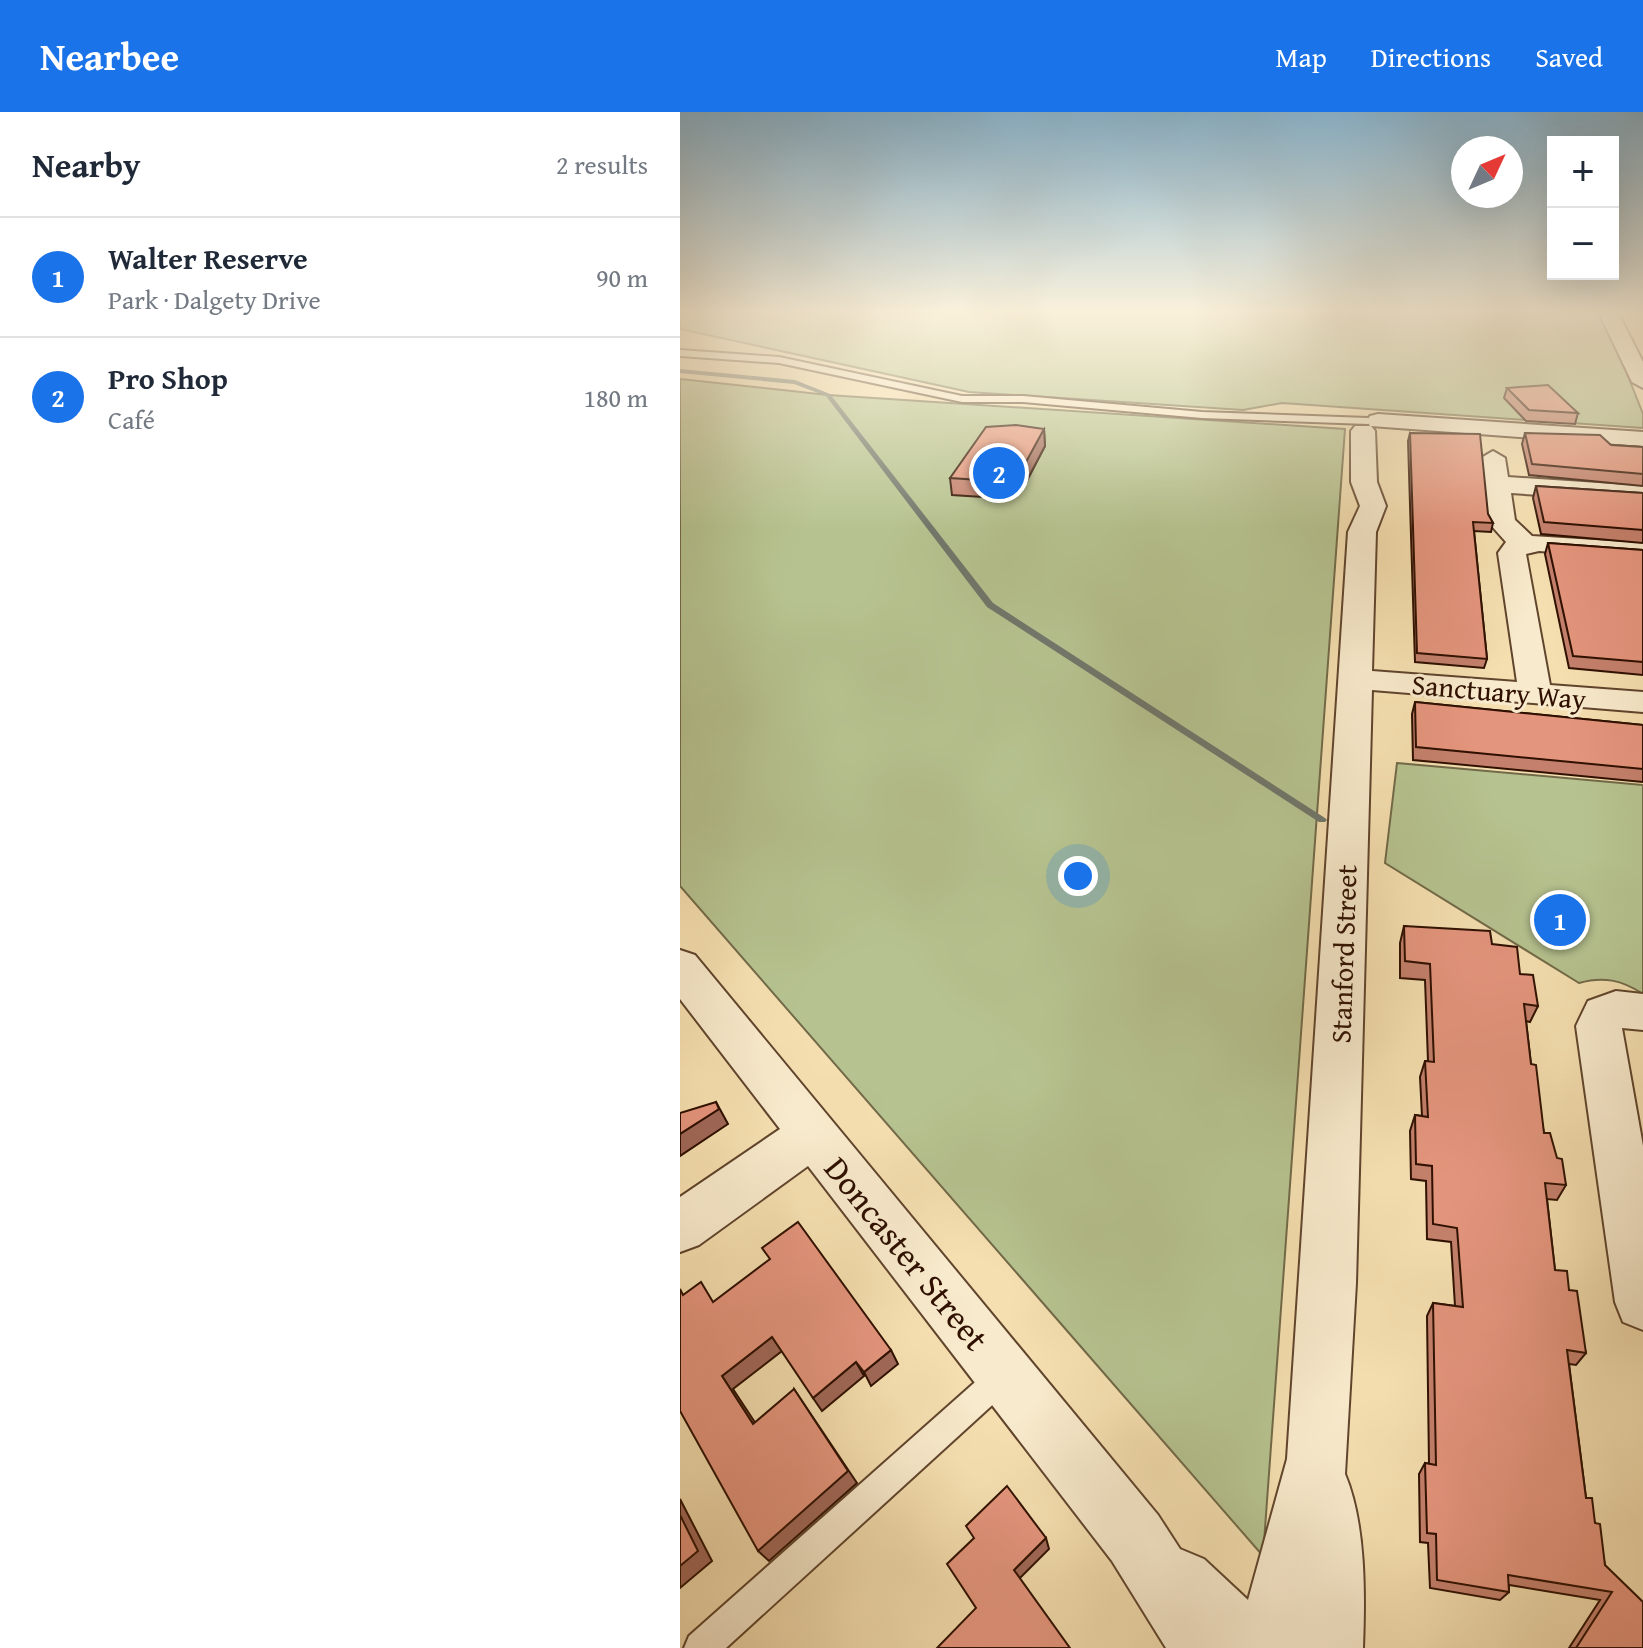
<!DOCTYPE html>
<html lang="en">
<head>
<meta charset="utf-8">
<style>
	:root { --surface:#fff; --page:#f6f6f7; --text:#1f2937; --muted:#747a83; --line:#e0e1e3; --accent:#1a73e8 }
	body { margin:0; font-family:"Gentium Book Plus",serif; background:var(--page); color:var(--text) }
	.controls { position:absolute; right:24px; top:24px; display:grid; overflow:hidden; border-radius:0px; box-shadow:0 8px 32px #0002 }
	.controls button { width:72px; height:72px; display:grid; place-items:center; padding:0; border:0; border-bottom:2px solid var(--line); background:var(--surface); color:var(--text); font:40px sans-serif }
	.compass { position:absolute; left:771px; top:24px; width:72px; height:72px; border-radius:50%; background:var(--surface); box-shadow:0 8px 32px #0002; rotate:46deg }
	.you { position:absolute; left:398px; top:764px; width:28px; height:28px; margin:-20px; border:6px solid #fff; border-radius:50%; background:#1a73e8; box-shadow:0 0 0 12px #1a73e833 }
	.badge { display:grid; place-items:center; width:52px; height:52px; border-radius:50%; background:var(--accent); color:#fff; font-size:26px; font-weight:700 }
	.pin { position:absolute; translate:-50% -50%; border:4px solid #fff; box-shadow:0 2px 8px #0006 }
	.list { margin:0; padding:0; list-style:none }
	h2 { display:flex; justify-content:space-between; align-items:center; height:104px; margin:0; padding:0 32px; font-size:34px }
	h2 small { font-size:26px; font-weight:400; color:var(--muted) }
	.list li { display:grid; grid-template-columns:52px 1fr auto; gap:24px; align-items:center; box-sizing:border-box; height:120px; padding:0 32px; border-top:2px solid var(--line) }
	.list b { display:block; font-size:30px; white-space:nowrap }
	.list p { margin:0; font-size:26px; white-space:nowrap; color:var(--muted) }
	.list em { font-size:26px; font-style:normal; color:var(--muted) }
	.map { position:relative; flex:none; width:963px; height:1536px; overflow:hidden }
	header { display:flex; align-items:center; gap:48px; box-sizing:border-box; height:112px; padding:0 40px; background:var(--accent); color:#fff }
	header strong { font-size:38px }
	nav { display:flex; gap:44px; margin-inline-start:auto; font-size:28px }
	main { display:flex }
	aside { flex:1; background:var(--surface) }
	.map>svg:first-child { display:block }
</style>
</head>
<body>
<header>
<strong>Nearbee</strong>
<nav><a>Map</a><a>Directions</a><a>Saved</a></nav>
</header>
<main>
<aside>
<h2>Nearby<small>2 results</small></h2>
<ul class="list">
<li><span class="badge">1</span><div><b>Walter Reserve</b><p>Park · Dalgety Drive</p></div><em>90 m</em></li>
<li><span class="badge">2</span><div><b>Pro Shop</b><p>Café</p></div><em>180 m</em></li>
</ul>
</aside>
<div class="map">
<svg width="963" height="1536" viewBox="0 0 963 1536">
	<rect width="100%" height="100%" fill="#f5dfb0"/>
	<filter id="stains"><feTurbulence type="fractalNoise" baseFrequency=".0025" numOctaves="4"/><feColorMatrix values="0 0 0 0 .2 0 0 0 0 .09 0 0 0 0 .02 0 0 0 .5 -.17"/></filter>
	<radialGradient id="worn" r=".72"><stop offset=".6" stop-color="#630" stop-opacity="0"/><stop offset="1" stop-color="#630" stop-opacity=".3"/></radialGradient>
	<path fill="#b6c390" stroke="#726a48" stroke-width="2" d="M0,201h923l40,101v14l-361,-25 -39,7 -274,-18 -289,-63z
		M0,267l148,16 517,34 -82,1127 -583,-670z
		M717,651l246,22v209c-21,-14 -40,-18 -64,-11l-194,-120z"/>
	<g fill="none" stroke-linecap="round" stroke-linejoin="round">
		<path fill="#71776b" fill-rule="evenodd" d="M0,257l115,11 35,14 163,209 332,215 2,2 -2,2h-6l-332,-215 -161,-211 -32,-12 -114,-11z"/>
		<g stroke="#60442c" stroke-width="4">
			<path id="lane" d="M0,238l99,7 183,39h61l179,16 166,6 6,3 -6,3 -166,-6 -179,-16h-61l-183,-39 -99,-7z
				M321,1251l10,5 5,10 -5,10 -285,260h-42l5,-12 302,-268z"/>
		</g>
		<g stroke="#60442c" stroke-width="4">
			<path id="street" d="M919,201h19l25,49v26l-11,-6z
				M698,302l265,18v14l-272,-20 4,5 2,51 9,24 -10,26 -4,139 145,11 -19,-129 8,-11 -17,-19 -8,-65 12,-7 12,7 3,19 135,9v16l-132,-9 4,27 17,16 111,7v16l-104,-8 -13,3 24,131 93,7v20l-271,-22 -16,593 -11,191c21,50 20,121 18,174h-197l-54,-87 -304,-395 -109,79 -19,7v-55l100,-68 -100,-130v-49l15,5 463,560 22,34 24,10 44,41 39,-141 61,-927 12,-26 -9,-24v-51l4,-5h15l-3,-5 3,-5z
				M936,879l27,3v36l-21,-2 21,118v184l-20,-8 -8,-20 -39,-276 12,-25z"/>
		</g>
		<use href="#lane" fill="#f8eacc" fill-rule="evenodd"/>
		<use href="#street" fill="#f8eacc" fill-rule="evenodd"/>
	</g>
	<path fill="#c4806c" stroke="#2f1000" stroke-width="2" d="M827,276l71,25 -3,11 -49,-3 -22,-23z
		M364,317l1,17 -23,44 -23,8 -47,-3 -2,-17z
		M730,321l78,81 5,9 -2,9 -17,-1 13,128 -3,9 -69,-6 -7,-221z
		M845,321l86,12 32,2v39l-114,-11 -7,-31z
		M856,374l107,7v50l-102,-9 -8,-36z
		M868,431l95,7v125l-74,-7 -24,-114z
		M735,590l228,23v57l-230,-22 -1,-46z
		M724,814l88,18 28,30 18,32 -8,16 -4,-1 5,43 13,69 22,52 -9,15 -10,-1 8,71 14,20 17,63 -10,12 -7,-1 17,134 9,25 10,42 38,83h-74l31,-48 -91,-15v7l-9,8 -70,-12 -2,-45 -8,-1 -1,-68 6,-11 4,1 -2,-148 6,-13 22,3 -4,-64 -24,-3 -1,-58 -15,-2 -1,-48 5,-16 7,1 -2,-39 5,-16h3l-3,-81 -25,-2v-35z"/>
	<path fill="#a06858" stroke="#2f1000" stroke-width="2" d="M364,317l1,17 -23,44 -23,8 -2,-17z
		M36,990l12,22 -48,32v-22z
		M92,1225l10,14 -49,38 31,47 -11,-12 -31,-48z
		M211,1238l7,14 -27,22 -7,-14z
		M176,1250l8,14 -42,35 -9,-13z
		M114,1277l63,94 -88,78 -11,-10z
		M0,1387l32,62 -32,27z
		M366,1426l3,11 -31,31 -4,-10z"/>
	<path fill="#e4957d" stroke="#2f1000" stroke-width="2" d="M868,273l30,28 -49,-3 -22,-22z
		M336,313l28,4 -24,44 -23,8 -47,-3 36,-51z
		M730,321l70,1 8,80 5,9 -20,-1 14,137 -70,-6z
		M845,321l75,2 11,10 32,2v27l-111,-10z
		M856,374l107,7v37l-99,-8z
		M868,431l95,7v112l-70,-6z
		M735,590l228,23v44l-227,-22z
		M724,814l86,5 2,13 25,3 3,27 13,1 5,31 -14,-2 7,60 5,1 8,68h6l7,25 5,1 4,26 -21,-2 10,87 12,1 2,19 8,1 9,62 -19,-3 19,148h6l3,25 5,1 5,41 38,37v46h-67l36,-56 -104,-17 1,17 -72,-12 -1,-46 -9,-1 -2,-70 11,2 -3,-162 30,4 -6,-79 -24,-4 -1,-58 -16,-2 -1,-49 13,2 -3,-56 9,1 -4,-98 -25,-3z
		M36,990l3,7 -39,25v-21z
		M118,1110l93,128 -27,22 -8,-10 -43,36 -41,-61 -50,39 31,48 41,-35 54,82 -90,80 -78,-140v-122l3,6 18,-13 12,20 57,-43 -8,-11z
		M327,1374l39,52 -32,32 56,78h-133l39,-40 -29,-44 27,-26 -8,-12z
		M0,1403l18,36 -18,15z"/>
	<linearGradient id="sky" x2="0" y2="1"><stop stop-color="#8ab7d2"/><stop offset="0.48" stop-color="#faf1db"/><stop offset="1" stop-color="#faf1db" stop-opacity="0"/></linearGradient>
	<rect width="963" height="416" fill="url(#sky)"/>
	<g text-anchor="middle" dominant-baseline="central" stroke-width="6" stroke-linejoin="round" paint-order="stroke">
		<g font-size="28" fill="#2f1000" stroke="#f8eacc">
			<text transform="translate(819 579) rotate(5)">Sanctuary Way</text>
			<text transform="translate(663 842) rotate(-88)">Stanford Street</text>
		</g>
		<g font-size="34" fill="#2f1000" stroke="#f8eacc">
			<text transform="translate(227 1141) rotate(51)">Doncaster Street</text>
		</g>
	</g>
	<rect width="100%" height="100%" filter="url(#stains)"/>
	<rect width="100%" height="100%" fill="url(#worn)"/>
</svg>
<div class="controls">
<button>+</button>
<button>−</button>
</div>
<svg class="compass" viewBox="-18 -18 36 36"><path d="M0-13l5 13h-10z" fill="#e53935"/><path d="M0 13l5-13h-10z" fill="#747a83"/></svg>
<div class="you"></div>
<div class="pin badge" style="left:880px;top:808px">1</div>
<div class="pin badge" style="left:319px;top:361px">2</div>
</div>
</main>
</body>
</html>
